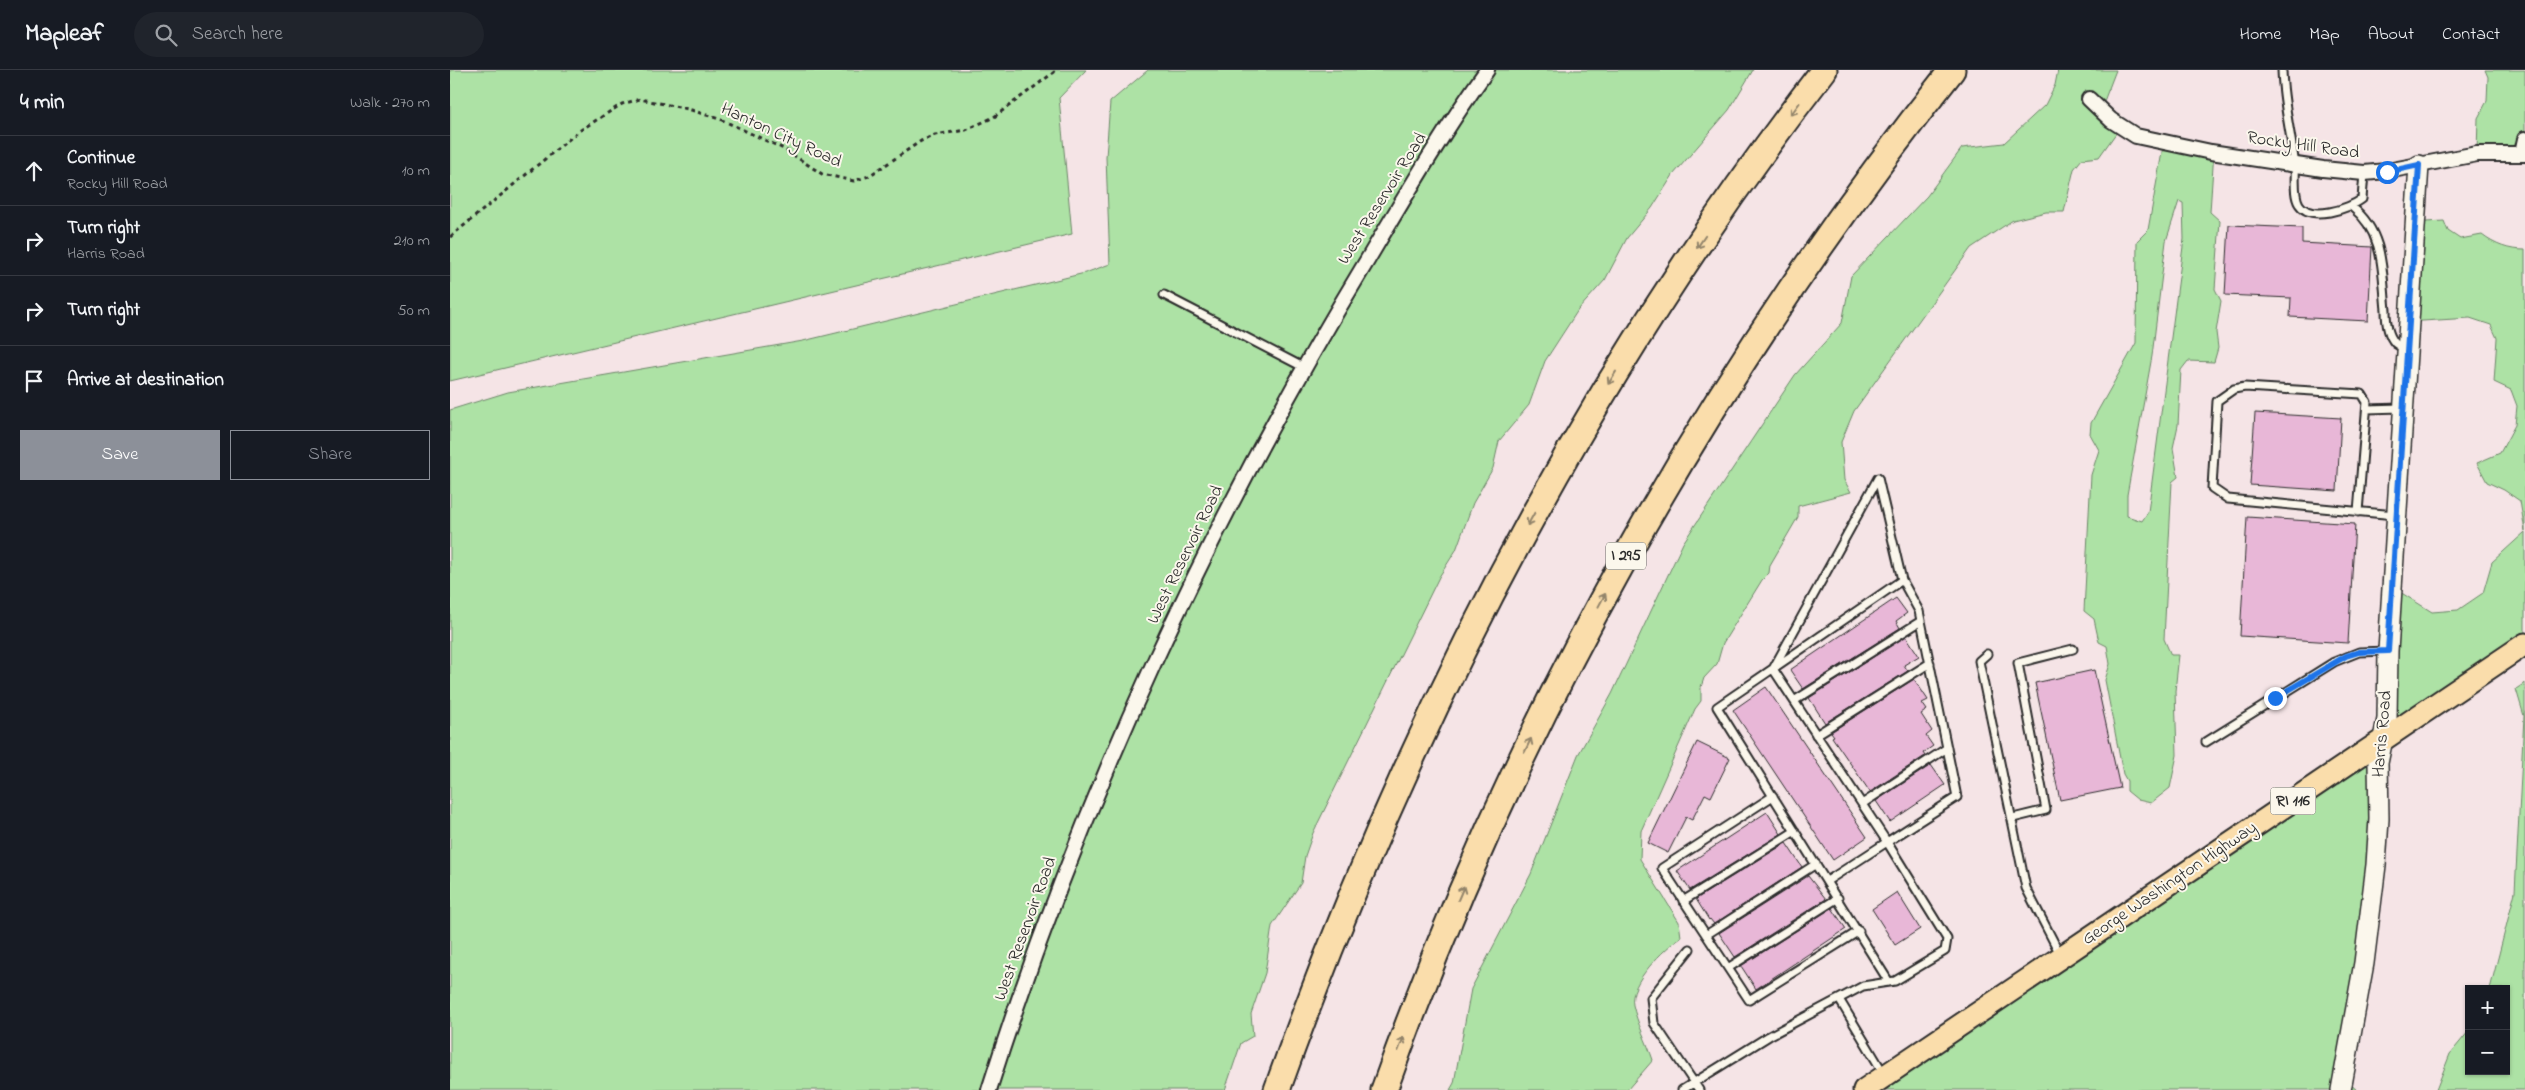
<!DOCTYPE html>
<html lang="en">
<head>
<meta charset="utf-8">
<style>
	:root { --surface:#171b24; --page:#20242c; --text:#f1f3f6; --muted:#9ea1a6; --line:#363941; --accent:#8c9099 }
	body { margin:0; font-family:"Indie Flower",sans-serif; background:var(--page); color:var(--text) }
	.controls { position:absolute; right:15px; bottom:15px; display:grid; overflow:hidden; border-radius:0px; box-shadow:0 1px 4px #0004 }
	.controls button { width:45px; height:45px; display:grid; place-items:center; padding:0; border:0; border-bottom:1px solid var(--line); background:var(--surface); color:var(--text); font:25px sans-serif }
	.stop { position:absolute; width:15px; height:15px; margin:-11px; border:4px solid #1a73e8; border-radius:50%; background:#fff }
	.stop.end { background:#1a73e8; border-color:#fff; box-shadow:0 1px 5px #0008 }
	.list { margin:0; padding:0; list-style:none }
	h2 { display:flex; justify-content:space-between; align-items:center; height:65px; margin:0; padding:0 20px; font-size:21px }
	h2 small { font-size:16px; font-weight:400; color:var(--muted) }
	.list li { display:grid; grid-template-columns:32px 1fr auto; gap:15px; align-items:center; box-sizing:border-box; height:70px; padding:0 20px; border-top:1px solid var(--line) }
	.list b { display:block; font-size:19px; white-space:nowrap }
	.list p { margin:0; font-size:16px; white-space:nowrap; color:var(--muted) }
	.list em { font-size:16px; font-style:normal; color:var(--muted) }
	.actions { display:flex; gap:10px; padding:15px 20px }
	.actions a { flex:1; padding:11px 0; border:1px solid var(--accent); border-radius:0px; text-align:center; font-size:18px; color:var(--accent) }
	.actions .main { background:var(--accent); color:#fff }
	.icon { flex:none; width:28px; height:28px; fill:none; stroke:currentColor; stroke-width:2; stroke-linecap:round; stroke-linejoin:round }
	.map { position:relative; flex:none; width:2075px; height:1020px; overflow:hidden }
	header { display:flex; align-items:center; gap:30px; box-sizing:border-box; height:70px; padding:0 25px; background:var(--surface); border-bottom:1px solid var(--line) }
	header strong { font-size:24px }
	nav { display:flex; gap:28px; margin-inline-start:auto; font-size:18px }
	.search { width:350px; height:45px; background:var(--page); display:flex; align-items:center; gap:12px; box-sizing:border-box; padding:0 18px; border-radius:28px; color:var(--muted); font-size:19px }
	main { display:flex }
	aside { flex:1; background:var(--surface) }
	.map>svg:first-child { display:block }
</style>
</head>
<body>
<header>
<strong>Mapleaf</strong>
<div class="search"><svg class="icon" aria-label="search" viewBox="0 0 24 24"><circle cx="10" cy="10" r="6"/><path d="M15 15l6 6"/></svg>Search here</div>
<nav><a>Home</a><a>Map</a><a>About</a><a>Contact</a></nav>
</header>
<main>
<aside>
<h2>4 min<small>Walk · 270 m</small></h2>
<ul class="list">
<li><svg class="icon" aria-label="ahead" viewBox="0 0 24 24"><path d="M12 20V5M6 11l6-6 6 6"/></svg><div><b>Continue</b><p>Rocky Hill Road</p></div><em>10 m</em></li>
<li><svg class="icon" aria-label="right" viewBox="0 0 24 24"><path d="M7 20v-9h11M14 6l5 5-5 5"/></svg><div><b>Turn right</b><p>Harris Road</p></div><em>210 m</em></li>
<li><svg class="icon" aria-label="right" viewBox="0 0 24 24"><path d="M7 20v-9h11M14 6l5 5-5 5"/></svg><div><b>Turn right</b></div><em>50 m</em></li>
<li><svg class="icon" aria-label="arrive" viewBox="0 0 24 24"><path d="M6 21V4h12l-3 4 3 4H6"/></svg><div><b>Arrive at destination</b></div></li>
</ul>
<div class="actions"><a class="main">Save</a><a>Share</a></div>
</aside>
<div class="map">
<svg width="2075" height="1020" viewBox="0 0 2075 1020">
	<rect width="100%" height="100%" fill="#f5e4e6"/>
	<filter id="ink" filterUnits="userSpaceOnUse"><feTurbulence type="fractalNoise" baseFrequency=".02" numOctaves="2"/><feDisplacementMap in="SourceGraphic" scale="10" xChannelSelector="R" yChannelSelector="G"/><feConvolveMatrix kernelMatrix="1 2 1 2 8 2 1 2 1" color-interpolation-filters="sRGB"/></filter>
	<g filter="url(#ink)">
		<path fill="#ade2a5" stroke="#6c8668" fill-rule="evenodd" d="M0,0h636l-27,28 13,136 -622,147z
			M698,0h605l-24,40 -56,65 -21,33 -25,30 -22,42 -27,30 -33,51 -16,44 -30,36 -6,27 -20,35 -17,47 -17,27 -126,256 -8,23 -4,27 -29,43 -7,47 -14,41 2,22 -12,7 -16,47h-775v-680l58,-18 295,-51 282,-68 25,-9 -4,-107 4,-55z
			M1608,0h58l-15,39 18,20 -20,28 -17,2 -8,10 -10,43h-18l-33,8 -42,28 -117,163 -13,31 3,38 7,12 -53,14v11l-28,48 -1,8 -7,7 -39,63 -6,21 -13,14 -3,9v14l-6,8 -54,122 -1,28 39,63 2,15c-16,11 -53,46 -48,68 4,18 14,37 20,55l-26,30h-177l4,-7 17,-94 60,-115 47,-119 34,-61 71,-151 112,-168 47,-52 9,-47 76,-80 35,-48 42,-5 41,-38 10,-20z
			M2035,0h40v82h-48l1,-34 9,-17 1,-24z
			M1714,71l50,10 -4,61 10,9 -5,68 6,12 -5,31 2,16 -4,14 -26,-1 -7,9 -3,55 -5,23 5,29 -6,5 -8,157 7,16h8l-4,36 2,64 -7,33 -19,15 -13,-3 -11,-9v-10l-4,-7 -18,-94 5,-16 -3,-18 -8,-4 -5,-23 -10,-8 7,-136 8,-25 -9,-16 1,-11 45,-80 1,-102 11,-11zM1729,131l4,2 1,36 -36,273 -6,9 -15,-5v-21l25,-139 14,-115z
			M1994,151l4,10 12,8 22,-4c13,10 27,15 43,15v281l-5,-30 -16,-11 -17,-8 -10,-19 23,-10 15,-28 2,-19 -6,-16 -17,-8 3,-44 -6,-13 -21,-7 -63,4 2,-99z
			M2075,462v113l-139,89 6,-147 40,25 26,-2 25,-17 9,-31z
			M2075,613v407h-89l14,-36 19,-23v40h37v-82h-16l25,-97 9,-176 -8,-27z
			M1919,684l16,9 -44,313 16,14h-488z"/>
		<path fill="#e8b7d7" stroke="#2b2b2b" d="M1779,155l73,3v15l70,4 -4,74 -78,-4 1,-19 -66,-3z
			M1805,343l86,5 -4,73 -87,-6z
			M1797,447l108,7 -7,119 -108,-7z
			M1446,528l11,15 -11,8 4,7 -97,61 -13,-19z
			M1456,566l13,20 -15,9 4,6 -83,52 -16,-25z
			M1644,600l26,118 -60,12 -25,-117z
			M1464,609l14,21 -6,3 5,7 -6,4 11,17 -6,5 7,10 -10,7 2,3 -55,36 -38,-55 2,-1 -3,-4z
			M1316,617l101,150 -34,23 -100,-150z
			M1247,672l33,16 -19,39 -6,-3 -13,26 -6,-3 -18,36 -20,-10z
			M1481,695l14,20 -55,37 -14,-21z
			M1317,742l14,22 -91,56 -13,-19z
			M1336,773l16,24 -88,57 -4,-5 -1,1 -13,-21z
			M1358,806l18,23 -91,58 -16,-24z
			M1447,822l23,37 -25,16 -23,-36z
			M1382,838l14,21 -90,60 -15,-23z"/>
		<g fill="none" stroke-linecap="round" stroke-linejoin="round">
			<g stroke="#2b2b2b" stroke-width="11">
				<path id="lane" d="M1832,0c1,33 9,63 13,96 1,11 -2,28 4,38 11,18 50,5 63,-5l2,-26
					M1902,137c33,26 30,65 34,103 0,11 1,24 9,33 2,2 7,4 10,6
					M714,225l141,73
					M1917,339l34,-1
					M1908,442l9,-110 -5,-8 -117,-7 -11,2 -17,12 -5,87 16,11 167,16
					M1537,584l-8,7 47,227 34,66
					M1344,631l127,-80
					M1366,665l114,-72
					M1756,672l128,-80 25,-10 29,-1
					M1323,726l-111,72 87,132 110,-69
					M1412,734l85,-56
					M1563,748l33,-8 -28,-147 55,-14
					M1377,811l60,-39 -114,-173 105,-191 24,102 -185,127 172,275
					M1233,831l112,-70
					M1256,865l110,-71
					M1240,879l-39,49 3,25 45,67
					M1278,898l110,-70
					M1389,929l45,75
					M1232,1020l87,-54 94,-50 32,-5 50,-30 2,-12 -60,-97 70,-45 -38,-186 -17,-31"/>
			</g>
			<g stroke="#2b2b2b" stroke-width="18">
				<path id="street" d="M1639,29l22,21 25,16 75,16 112,17 41,4 23,-2 90,-17h48
					M2072,83l3,-14
					M539,1020c91,-289 222,-572 379,-831 38,-64 76,-129 119,-189"/>
			</g>
			<g stroke="#2b2b2b" stroke-width="22">
				<path id="secondary" d="M1891,1020l23,-127 12,-98 3,-46 -1,-56 9,-44 1,-68 31,-486"/>
			</g>
			<g stroke="#2b2b2b" stroke-width="25">
				<path id="primary" d="M1414,1020l661,-446"/>
			</g>
			<g stroke="#2b2b2b" stroke-width="29">
				<path id="highway" d="M827,1020c131,-367 308,-711 547,-1020
					M934,1020c131,-369 325,-714 568,-1020"/>
			</g>
			<path stroke="#2b2b2b" stroke-width="3" stroke-dasharray="4 4" stroke-linecap="butt" d="M0,167l129,-106 43,-27 18,-5 48,10 34,11 62,29 38,25 32,7 15,-5 52,-35 14,-6 31,-5 28,-13 63,-47"/>
			<use href="#lane" stroke="#fbf7ec" stroke-width="7"/>
			<use href="#street" stroke="#fbf7ec" stroke-width="14"/>
			<use href="#secondary" stroke="#fbf7ec" stroke-width="19"/>
			<use href="#primary" stroke="#faddab" stroke-width="21"/>
			<use href="#highway" stroke="#faddab" stroke-width="25"/>
		</g>
		<defs><path id="oneway-shaft" d="M-6 0H5M1.5-3L5.5 0L1.5 3" fill="none" stroke-width="1.6" stroke-linecap="round" stroke-linejoin="round" transform="scale(1.25)"/></defs>
		<g stroke="#92846b">
			<use href="#oneway-shaft" transform="translate(1345 39) rotate(127)"/>
			<use href="#oneway-shaft" transform="translate(1251 172) rotate(124)"/>
			<use href="#oneway-shaft" transform="translate(1162 308) rotate(122)"/>
			<use href="#oneway-shaft" transform="translate(1081 449) rotate(119)"/>
			<use href="#oneway-shaft" transform="translate(1152 530) rotate(-62)"/>
			<use href="#oneway-shaft" transform="translate(1078 675) rotate(-65)"/>
			<use href="#oneway-shaft" transform="translate(1011 823) rotate(-67)"/>
			<use href="#oneway-shaft" transform="translate(951 974) rotate(-69)"/>
		</g>
	</g>
	<g fill="none" stroke-linecap="round" stroke-linejoin="round" filter="url(#ink)">
		<path stroke="#1a73e8" stroke-width="6" d="M1825,628l71,-42 13,-4 29,-1 31,-486 -32,7"/>
	</g>
	<g text-anchor="middle" dominant-baseline="central" stroke-width="4" stroke-linejoin="round" paint-order="stroke">
		<g fill="#fbf7ec" stroke="#696865" stroke-width="1">
			<rect x="1156" y="472.5" width="40" height="27" rx="4"/>
			<rect x="1820.5" y="717.5" width="45" height="27" rx="4"/>
		</g>
		<g font-size="16" font-weight="bold" fill="#2b2b2b">
			<text x="1176" y="486">I 295</text>
			<text x="1843" y="731">RI 116</text>
		</g>
		<g font-size="18" fill="#2b2b2b" stroke="#fbf7ec">
			<text transform="translate(331 66) rotate(25)">Hanton City Road</text>
			<text transform="translate(1853 76) rotate(8)">Rocky Hill Road</text>
			<text transform="translate(933 129) rotate(-58)">West Reservoir Road</text>
			<text transform="translate(736 485) rotate(-64)">West Reservoir Road</text>
			<text transform="translate(1933 664) rotate(-85)">Harris Road</text>
			<text transform="translate(1720 814) rotate(-34)">George Washington Highway</text>
			<text transform="translate(576 859) rotate(-70)">West Reservoir Road</text>
		</g>
	</g>
</svg>
<div class="controls">
<button>+</button>
<button>−</button>
</div>
<div class="stop" style="left:1937px;top:102px"></div>
<div class="stop end" style="left:1825px;top:628px"></div>
</div>
</main>
</body>
</html>
